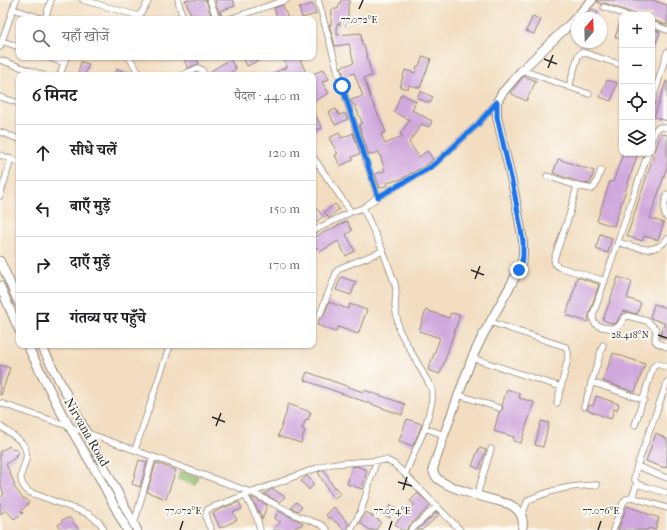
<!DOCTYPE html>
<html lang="hi">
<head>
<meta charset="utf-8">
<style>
	:root { --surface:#fff; --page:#f2f2f2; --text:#202124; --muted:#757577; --line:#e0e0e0 }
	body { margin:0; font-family:"IM FELL French Canon","Noto Serif Devanagari",serif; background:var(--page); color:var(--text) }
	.controls { position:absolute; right:12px; top:12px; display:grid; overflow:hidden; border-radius:8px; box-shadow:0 1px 3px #0004 }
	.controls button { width:36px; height:36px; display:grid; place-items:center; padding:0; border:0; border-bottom:1px solid var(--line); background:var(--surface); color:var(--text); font:20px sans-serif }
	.compass { position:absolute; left:571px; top:12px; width:36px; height:36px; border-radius:50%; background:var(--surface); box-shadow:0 1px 3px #0004; rotate:19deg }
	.stop { position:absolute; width:12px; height:12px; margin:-9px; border:3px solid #1a73e8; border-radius:50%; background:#fff }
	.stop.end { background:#1a73e8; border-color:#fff; box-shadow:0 1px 4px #0008 }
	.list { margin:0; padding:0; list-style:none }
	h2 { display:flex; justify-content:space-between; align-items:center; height:52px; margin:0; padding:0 16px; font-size:17px }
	h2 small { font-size:13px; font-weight:400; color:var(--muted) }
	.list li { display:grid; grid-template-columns:26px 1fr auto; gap:12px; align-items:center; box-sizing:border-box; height:56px; padding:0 16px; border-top:1px solid var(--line) }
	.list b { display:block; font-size:15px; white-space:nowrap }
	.list em { font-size:13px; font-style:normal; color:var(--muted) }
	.icon { flex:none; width:22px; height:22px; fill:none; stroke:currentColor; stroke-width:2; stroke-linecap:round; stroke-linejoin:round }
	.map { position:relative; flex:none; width:667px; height:530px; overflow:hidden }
	.search { position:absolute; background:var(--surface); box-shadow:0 1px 3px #0004; left:16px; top:16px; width:300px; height:44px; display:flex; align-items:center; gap:10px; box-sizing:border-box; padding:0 14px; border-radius:8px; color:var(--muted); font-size:15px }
	.panel { position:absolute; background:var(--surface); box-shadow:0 1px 3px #0004; left:16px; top:72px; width:300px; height:276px; border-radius:8px }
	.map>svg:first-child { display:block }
</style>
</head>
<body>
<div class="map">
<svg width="667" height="530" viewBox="0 0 667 530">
	<rect width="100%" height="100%" fill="#fdfcf7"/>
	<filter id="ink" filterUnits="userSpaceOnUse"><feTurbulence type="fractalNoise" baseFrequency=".025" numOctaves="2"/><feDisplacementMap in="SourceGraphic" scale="8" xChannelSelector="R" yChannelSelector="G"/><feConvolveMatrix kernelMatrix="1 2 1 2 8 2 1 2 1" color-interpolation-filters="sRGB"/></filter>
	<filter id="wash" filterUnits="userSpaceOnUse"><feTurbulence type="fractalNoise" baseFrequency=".012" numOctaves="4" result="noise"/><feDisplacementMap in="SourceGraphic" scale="16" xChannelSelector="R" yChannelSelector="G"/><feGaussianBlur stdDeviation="0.9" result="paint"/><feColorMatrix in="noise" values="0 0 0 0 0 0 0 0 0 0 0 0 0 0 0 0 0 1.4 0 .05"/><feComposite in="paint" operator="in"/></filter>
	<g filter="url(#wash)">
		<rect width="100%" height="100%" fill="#f2ddc0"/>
		<path fill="#97c877" stroke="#617a51" d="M180,471l19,6 -3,8 -18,-6z"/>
		<g id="blocks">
			<path fill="#d0a8dd" d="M185,0h21l5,15 3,4h-21z
				M215,0h18l2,6 -15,5 2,5 -3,-4z
				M341,0h9l-2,5v19h-11v11l24,-2 1,12h2l8,31 -8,2 7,21 15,33 -5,2 4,10 18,-8 -3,-2 10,-14 -16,-8 7,-18 15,7 -4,9 20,11 -3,6 -7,-3 -13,18 10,15 8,-6 6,8 -5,5 -27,15 -14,4 1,2 -8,3 -5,-14 10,-3 -6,-19 -10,3 -10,-30 3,-2 -7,-18h-2l-2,-5 12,-4 -9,-23 -10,4 -3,-10 13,-4 -5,-19 -14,2 -6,-22 2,1 1,-16h6z
				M597,0h55l15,5v20l-15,-5v-5h-14l-33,-12 -3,1 -5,-2z
				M313,4l3,10 -14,4 -3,-10z
				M283,5l5,14h-10l-4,-11z
				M591,9l7,2 -2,7h-13z
				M533,16l8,4 -7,14 -8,-3z
				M621,20h1v20l-7,-3z
				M652,29l8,3 -7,19h-1z
				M423,56l8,3 -11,29 -11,-3 -1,4 -8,-2 5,-17 10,3 2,-7h2z
				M183,57h13l3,7 -11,4z
				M243,57h23l-19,9z
				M283,57h16l8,18h-38l18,-8z
				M230,59l6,10 -9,6h-13l-3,-4z
				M81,62l8,2 -4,11h-8z
				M117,69l15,5v1h-17z
				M324,69l5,10 -7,3 7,11 -16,9v-28z
				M524,76l12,5 -10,20 -16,-8z
				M607,80l10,3 -6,18 -11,-4z
				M666,81h1v40l-13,-4z
				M420,91l13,6 -3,6 -13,-5z
				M336,109l3,6 6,-2 3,6 -13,6 -6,-13z
				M313,110l9,18 -9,4z
				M339,133l3,5 11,-5 7,21 -8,3 1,3 -13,6 -5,-11 3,-1 -9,-16z
				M661,133l6,2v32l-17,51 14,5 -6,17 -14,-4 -2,5 -15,-5z
				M623,153h15l-24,73 -17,-5 13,-40 3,1z
				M558,159l36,12 -4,13 -11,-2 -26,-9z
				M335,204l4,5 -10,9 -5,-6z
				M313,205l10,11 -10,9z
				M347,221l5,10 -6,3 9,17 -9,5 -8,-15 -18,11 -3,-5 -4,3v-12z
				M600,234l12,4 -4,15 -12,-4z
				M341,277l15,5 -5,13 -15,-5z
				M577,277l22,7 -10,30 -1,8 -22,-7 10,-31h-1z
				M618,277l14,5 -5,16 14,5 -4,11 -14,-3 -7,12 -2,1 -11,-4z
				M329,302l19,7 2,-5 17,6 -9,24 -20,-7 -2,5 -19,-7 3,-7 4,-2z
				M654,304l13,4v31l-7,-2 4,-14 -14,-5z
				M426,310l23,8 2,-5 9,2 -20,59 -12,-4 12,-32 -21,-7z
				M613,353l32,11 -10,28 -32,-11z
				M0,365l10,3 -9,27h-1z
				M307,372l56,20 1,-2 41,14 -3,11 -98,-35z
				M507,389l13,5 -1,4 15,4 -13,41 -8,-2 1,-4 -20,-6 5,-19 4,-3 -1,-4z
				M596,396l23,8 -2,6 -3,-1 -3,10 -24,-9 2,-5 4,1z
				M288,404l23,8 -3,8 -2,-1 -4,10 3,1 -4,13 -23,-7 9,-25h-1z
				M407,419l15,5 -9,22 -14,-5z
				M541,421l8,2 -6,24 -8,-2z
				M656,433l11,6v28l-1,-1 -1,2 -19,-7z
				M10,446l3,4 2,-2 4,5 -4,2 1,2 -10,7 9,21h-2l10,14 2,-1 4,5 -8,8 2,2 -9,6 -8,-9 -6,4v-17l4,-2 -4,-12v-32z
				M479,448l7,2 -7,19 -7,-3z
				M139,460l8,2 -7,25 -8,-3z
				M156,463l20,7 -10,29 -19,-7z
				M356,466l11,4 -5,19 -15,-5 5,-17z
				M324,470l10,18 1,-1 5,7 -7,5 -15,-27z
				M307,476l7,8 -5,6 -8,-9z
				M273,489l12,8 -6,5 -15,-8z
				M418,493l12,13 -22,21 -1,3h-6l-6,-6 11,-13 1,1 8,-7 -5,-4z
				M251,497l16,8 -5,15 -1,-4z
				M239,502l3,7 -9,3 4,8 -17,8 -7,-15 8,-4z
				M296,502l6,5 -4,4 -7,-3z
				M390,505l6,3 -6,10 -5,-3z
				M627,506l32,12 -4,12 -6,-2 -1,2h-30z
				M334,507l15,17 -5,6 -9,-9v1l-4,-5 -2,2 -3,-4z
				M278,511l23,11 2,2 -12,6h-19l9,-8 -6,-3z
				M366,512l15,10 -5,8h-6l-10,-7z
				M437,512l2,3 -17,15h-5z
				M68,518h2l9,12h-17l-4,-5 4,-3v-2z"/>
		</g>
	</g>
	<g filter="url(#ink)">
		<use href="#blocks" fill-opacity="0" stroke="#8e8476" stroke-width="1"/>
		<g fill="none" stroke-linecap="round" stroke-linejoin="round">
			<g stroke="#8e8476" stroke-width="7">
				<path id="street" d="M83,0l56,16
					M178,0l5,19
					M210,0l5,14 4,5
					M318,0l24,86 36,111
					M604,7l22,8
					M13,9l31,10
					M138,18l11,-18
					M45,19l6,-19
					M229,19l57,-19
					M652,24l15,6
					M2,41l17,6
					M0,47l16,-47
					M48,57l16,6
					M129,57l11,18
					M0,60l43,15
					M522,70l67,24
					M60,75l6,-18
					M182,75l16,-7 4,2 3,5
					M569,87l9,-31 4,-4 40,13
					M0,97l19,6
					M652,102l15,-50
					M0,132l19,7
					M652,139l4,-10 4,-2 7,1
					M648,153l-55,162c0,2 0,5 1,7 4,6 20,8 25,4l6,-9 3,-1 19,5 9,8c1,14 -7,11 11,18
					M0,155l19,7
					M313,157l38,55
					M547,176l30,10 15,3 3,-3 6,-16
					M577,186l-8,30 -15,43 1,5 4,3 46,14
					M667,194c-2,8 -5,17 0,24
					M0,196l11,-37
					M363,208l20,43 12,33 1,8 -1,14 4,24 33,59v12l-7,27 -20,46 55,56
					M313,231l38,-19 12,-4 15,-11 53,-30 47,-43 19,-22
					M618,242c17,5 37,14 49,-3
					M320,314l17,-43 3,-3 43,-17
					M490,322l76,25 2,5v6l-11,45
					M472,358l89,29
					M591,382l53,18
					M459,395l40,13
					M0,403l71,24 182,66 45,23 24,9 5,5
					M584,407l19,-62
					M635,425l18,-58 4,-3 10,3
					M0,426c7,6 20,12 24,20 10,17 -15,29 5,46l60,22 11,9 4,7
					M425,428l19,7
					M135,450l35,-105
					M637,466l30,12
					M637,484l30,9
					M245,495l12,23 3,12
					M477,495l14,-46
					M632,497l5,-13 -3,-6 3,-12 30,-84
					M522,515l6,-15c27,-11 40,-14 69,-15
					M134,524l19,-67
					M211,530c-3,-7 -8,-14 -3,-21l109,-41 14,-4 55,-4 8,4 11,10
					M351,530l10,-19 15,-49
					M411,530l26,-24
					M613,530l10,-27 3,-4 6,-2 35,11"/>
			</g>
			<g stroke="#8e8476" stroke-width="10">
				<path id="secondary" d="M0,261l19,42
					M0,286l19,44
					M27,345l35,69 36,61 29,55
					M41,345l96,185
					M522,530c3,-13 -2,-20 -13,-26 -18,-5 -58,-14 -71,-25 -3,-3 -5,-6 -5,-10l11,-34 28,-77 11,-23 36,-65 4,-13v-16l-9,-50 -17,-74v-15l5,-9 20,-23 48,-46 22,-24"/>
			</g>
			<use href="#street" stroke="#fff" stroke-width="5.5"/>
			<use href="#secondary" stroke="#fff" stroke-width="8"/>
		</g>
	</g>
	<g fill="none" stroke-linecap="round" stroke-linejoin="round" filter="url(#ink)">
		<path stroke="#1a73e8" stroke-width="5" d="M342,86l36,111 53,-30 6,-5 41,-38 19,-22v15l17,74 9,50v16l-4,13"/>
	</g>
	<path fill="none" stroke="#2b2b2b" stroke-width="1.5" d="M359,9l4,-9M544,59l13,5M548,68l5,-13M471,270l13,5M475,279l5,-13M658,335l9,3M212,417l13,5M216,426l5,-13M398,482l14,4M403,490l4,-13M180,530l3,-9M389,530l3,-9M598,530l3,-9"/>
	<g text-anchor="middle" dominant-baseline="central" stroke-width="3.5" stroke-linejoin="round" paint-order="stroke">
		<g font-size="13" fill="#2b2b2b" stroke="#fdfcf7">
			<text transform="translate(87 432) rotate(60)">Nirvana Road</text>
		</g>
	</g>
	<g font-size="10" text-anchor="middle" fill="#2b2b2b" stroke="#fdfcf7" stroke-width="3.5" stroke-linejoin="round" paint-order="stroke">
		<text x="359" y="23">77.072°E</text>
		<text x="630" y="338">28.418°N</text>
		<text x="183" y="514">77.072°E</text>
		<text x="392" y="514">77.074°E</text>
		<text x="601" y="514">77.076°E</text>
	</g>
</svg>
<div class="controls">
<button>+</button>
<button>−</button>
<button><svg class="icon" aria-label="locate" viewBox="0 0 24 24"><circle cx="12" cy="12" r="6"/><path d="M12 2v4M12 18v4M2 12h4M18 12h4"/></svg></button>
<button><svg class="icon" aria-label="layers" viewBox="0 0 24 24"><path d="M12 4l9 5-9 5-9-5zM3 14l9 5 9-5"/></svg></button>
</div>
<svg class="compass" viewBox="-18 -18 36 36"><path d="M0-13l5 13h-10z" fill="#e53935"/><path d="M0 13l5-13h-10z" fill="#757577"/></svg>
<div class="stop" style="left:342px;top:86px"></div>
<div class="stop end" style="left:519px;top:270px"></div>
<div class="search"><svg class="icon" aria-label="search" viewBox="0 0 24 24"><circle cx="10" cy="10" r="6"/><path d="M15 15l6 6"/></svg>यहाँ खोजें</div>
<section class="panel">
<h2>6 मिनट<small>पैदल · 440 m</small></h2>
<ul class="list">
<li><svg class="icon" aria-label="ahead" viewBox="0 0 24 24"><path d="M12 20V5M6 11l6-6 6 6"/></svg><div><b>सीधे चलें</b></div><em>120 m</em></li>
<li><svg class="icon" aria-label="left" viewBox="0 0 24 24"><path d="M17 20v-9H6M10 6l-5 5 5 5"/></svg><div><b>बाएँ मुड़ें</b></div><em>150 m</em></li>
<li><svg class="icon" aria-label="right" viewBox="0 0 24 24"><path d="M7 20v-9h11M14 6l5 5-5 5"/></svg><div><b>दाएँ मुड़ें</b></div><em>170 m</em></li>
<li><svg class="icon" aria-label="arrive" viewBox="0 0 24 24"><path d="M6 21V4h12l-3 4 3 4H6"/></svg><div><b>गंतव्य पर पहुँचे</b></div></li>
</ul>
</section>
</div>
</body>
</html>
